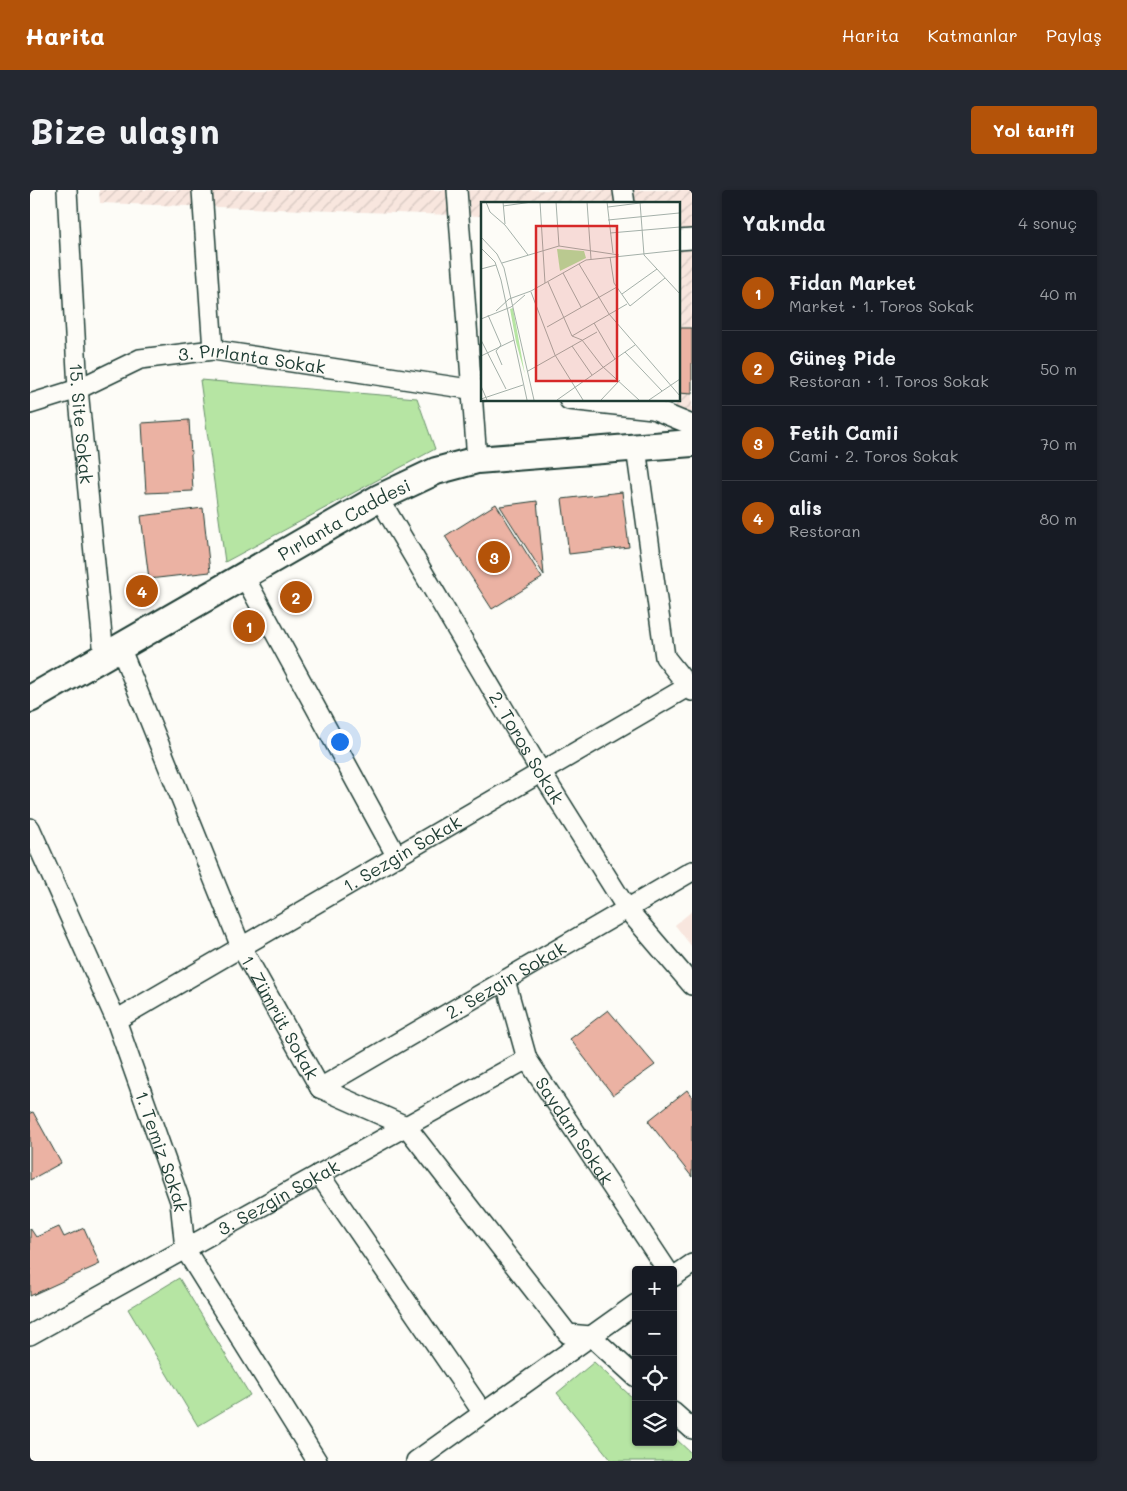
<!DOCTYPE html>
<html lang="tr">
<head>
<meta charset="utf-8">
<style>
	:root { --surface:#171b24; --page:#242831; --text:#f1f3f6; --muted:#9ea1a6; --line:#363941; --accent:#b45309 }
	body { margin:0; font-family:Mali,sans-serif; background:var(--page); color:var(--text) }
	.controls { position:absolute; right:15px; bottom:15px; display:grid; overflow:hidden; border-radius:5px; box-shadow:0 1px 4px #0004 }
	.controls button { width:45px; height:45px; display:grid; place-items:center; padding:0; border:0; border-bottom:1px solid var(--line); background:var(--surface); color:var(--text); font:25px sans-serif }
	.you { position:absolute; left:309px; top:551px; width:18px; height:18px; margin:-12px; border:4px solid #fff; border-radius:50%; background:#1a73e8; box-shadow:0 0 0 8px #1a73e833 }
	.badge { display:grid; place-items:center; width:32px; height:32px; border-radius:50%; background:var(--accent); color:#fff; font-size:16px; font-weight:700 }
	.pin { position:absolute; translate:-50% -50%; border:2px solid #fff; box-shadow:0 1px 5px #0006 }
	.list { margin:0; padding:0; list-style:none }
	h2 { display:flex; justify-content:space-between; align-items:center; height:65px; margin:0; padding:0 20px; font-size:21px }
	h2 small { font-size:16px; font-weight:400; color:var(--muted) }
	.list li { display:grid; grid-template-columns:32px 1fr auto; gap:15px; align-items:center; box-sizing:border-box; height:75px; padding:0 20px; border-top:1px solid var(--line) }
	.list b { display:block; font-size:19px; white-space:nowrap }
	.list p { margin:0; font-size:16px; white-space:nowrap; color:var(--muted) }
	.list em { font-size:16px; font-style:normal; color:var(--muted) }
	.icon { flex:none; width:28px; height:28px; fill:none; stroke:currentColor; stroke-width:2; stroke-linecap:round; stroke-linejoin:round }
	.map { position:relative; flex:none; width:662px; height:1271px; overflow:hidden; border-radius:5px }
	header { display:flex; align-items:center; gap:30px; box-sizing:border-box; height:70px; padding:0 25px; background:var(--accent); color:#fff }
	header strong { font-size:24px }
	nav { display:flex; gap:28px; margin-inline-start:auto; font-size:18px }
	.intro { display:flex; align-items:center; justify-content:space-between; box-sizing:border-box; height:120px; padding:0 30px }
	h1 { margin:0; font-size:35px }
	.button { padding:12px 22px; border-radius:5px; background:var(--accent); color:#fff; font-size:18px; font-weight:700 }
	main { display:flex; gap:30px; padding:0 30px }
	aside { flex:1; background:var(--surface); border-radius:5px; box-shadow:0 1px 4px #0004 }
	.map>svg:first-child { display:block }
</style>
</head>
<body>
<header>
<strong>Harita</strong>
<nav><a>Harita</a><a>Katmanlar</a><a>Paylaş</a></nav>
</header>
<div class="intro"><h1>Bize ulaşın</h1><a class="button">Yol tarifi</a></div>
<main>
<div class="map">
<svg width="662" height="1271" viewBox="0 0 662 1271">
	<defs>
		<pattern id="industrial-furrows" width="10" height="10" patternUnits="userSpaceOnUse" patternTransform="scale(1.25)"><rect width="10" height="10" fill="#f8e6de"/><path d="M-1 1l2-2M0 10L10 0M9 11l2-2" fill="none" stroke="#d4c6bf"/></pattern>
	</defs>
	<rect width="100%" height="100%" fill="#fdfcf7"/>
	<filter id="ink" filterUnits="userSpaceOnUse"><feTurbulence type="fractalNoise" baseFrequency=".02" numOctaves="2"/><feDisplacementMap in="SourceGraphic" scale="10" xChannelSelector="R" yChannelSelector="G"/><feConvolveMatrix kernelMatrix="1 2 1 2 8 2 1 2 1" color-interpolation-filters="sRGB"/></filter>
	<g filter="url(#ink)">
		<path fill="#f8e6de" d="M662,721v36l-17,-22z"/>
		<path fill="url(#industrial-furrows)" d="M69,0h593v222l-16,2 -1,-14h3v-196h-196v12l-382,-13z"/>
		<path fill="#b6e5a3" stroke="#6a916c" d="M170,190l217,18 18,51 -210,113z
			M149,1088l71,117 -52,31 -70,-117z
			M564,1172l42,39v41h37v-6l19,18 -1,7h-79l-55,-68z"/>
		<path fill="#ebb2a3" stroke="#1f3d34" d="M648,138h14v66l-14,-1z
			M159,230l4,71 -47,2 -4,-70z
			M592,302l7,55 -60,7 -7,-55z
			M507,311l7,74 -44,-69z
			M466,314l46,74 -50,31 -47,-73z
			M173,318l7,64 -61,7 -8,-63z
			M578,820l47,55 -42,30 -43,-56z
			M657,900l5,7v80l-44,-56z
			M3,922l28,51 -31,17v-67z
			M29,1037l5,10 20,-9 16,36 -70,32v-68l6,9z"/>
		<g fill="none" stroke-linecap="round" stroke-linejoin="round">
			<g stroke="#1f3d34" stroke-width="22">
				<g id="street">
					<path id="s1" d="M37,0l11,199 26,267"/>
					<path d="M172,0l11,160"/>
					<path d="M427,0l20,270"/>
					<path d="M593,0l2,14"/>
					<path d="M648,50l14,-1"/>
					<path d="M539,210l84,9 39,16"/>
					<path id="s2" d="M0,214l48,-15 62,-30 73,-9 269,41"/>
					<path d="M606,258l29,209 27,34"/>
					<path id="s3" d="M349,308l162,274 86,137 65,76"/>
					<path d="M214,386l153,281"/>
					<path id="s4" d="M90,457l121,300 79,141 86,38 162,208 23,2 45,41"/>
					<path id="s5" d="M0,638l86,192 64,181 5,48 132,212"/>
					<path id="s6" d="M475,790l22,79 140,211"/>
					<path id="s7" d="M86,830l573,-334"/>
					<path id="s8" d="M290,898l372,-217"/>
					<path d="M289,984l164,239"/>
					<path d="M643,1087l19,-13"/>
					<path id="s9" d="M0,1145l497,-276"/>
					<path d="M643,1222l19,17"/>
					<path d="M386,1271l220,-157"/>
				</g>
			</g>
			<g stroke="#1f3d34" stroke-width="30">
				<g id="secondary">
					<path id="s10" d="M0,509l349,-201 57,-27 41,-11 215,-17"/>
				</g>
			</g>
			<use href="#street" stroke="#fdfcf7" stroke-width="19"/>
			<use href="#secondary" stroke="#fdfcf7" stroke-width="26"/>
		</g>
	</g>
	<g text-anchor="middle" dominant-baseline="central" stroke-width="4" stroke-linejoin="round" paint-order="stroke">
		<g font-size="18" fill="#1f3d34" stroke="#fdfcf7">
			<text stroke="none"><textPath href="#s2" startOffset="232">3. Pırlanta Sokak</textPath></text>
			<text stroke="none"><textPath href="#s1" startOffset="234">15. Site Sokak</textPath></text>
			<text stroke="none"><textPath href="#s10" startOffset="362">Pırlanta Caddesi</textPath></text>
			<text stroke="none"><textPath href="#s3" startOffset="290">2. Toros Sokak</textPath></text>
			<text stroke="none"><textPath href="#s7" startOffset="331">1. Sezgin Sokak</textPath></text>
			<text stroke="none"><textPath href="#s8" startOffset="215">2. Sezgin Sokak</textPath></text>
			<text stroke="none"><textPath href="#s4" startOffset="404">1. Zümrüt Sokak</textPath></text>
			<text stroke="none"><textPath href="#s6" startOffset="168">Saydam Sokak</textPath></text>
			<text stroke="none"><textPath href="#s5" startOffset="350">1. Temiz Sokak</textPath></text>
			<text stroke="none"><textPath href="#s9" startOffset="284">3. Sezgin Sokak</textPath></text>
		</g>
	</g>
	<g transform="translate(451 12)">
		<rect width="199" height="199" fill="#fdfcf7"/>
		<path d="M76,47l27,2 2,7 -26,13z" fill="#b6e5a3"/>
		<path d="M32,106l12,67 7,25 -16,-58 -6,-33z" fill="#b6e5a3"/>
		<path fill="none" stroke="#a4b0a9" stroke-width="1" d="M5,0l4,10 15,13 23,30M22,0l2,22M59,0l5,81M75,0l3,44M106,0l4,57M126,0l6,51M159,0l4,53 36,39M22,4l29,-4M127,5l40,-5M127,18l71,-7M129,31l70,-6M0,35l16,17 7,14 30,132M0,46l14,14 6,18 26,120M129,55l4,26 16,23 35,-28M21,61l57,-17 60,9M98,62l30,50 71,82M0,67l15,-4M82,71l18,34M67,80l24,54 10,4 20,26 37,34M50,90l24,63 28,45M141,92l35,-25M15,109l13,-12 22,-8 55,-31 94,-10M7,113l13,30 -5,6 6,14M0,117l30,-12 14,-12M113,121l21,36M66,125l70,-40M91,134l55,-32M0,138l25,49M91,144l20,29M144,150l37,39M0,154l33,-16M47,169l69,-39M0,184l6,14M0,197l42,-14M76,198l78,-55M120,198l19,-20M168,198l31,-21"/>
		<path fill="#d62828" fill-opacity="0.15" stroke="#d62828" stroke-width="2.5" d="M55,24h81v155h-81z"/>
		<rect width="199" height="199" fill="none" stroke="#1f3d34" stroke-width="2.5"/>
	</g>
</svg>
<div class="controls">
<button>+</button>
<button>−</button>
<button><svg class="icon" aria-label="locate" viewBox="0 0 24 24"><circle cx="12" cy="12" r="6"/><path d="M12 2v4M12 18v4M2 12h4M18 12h4"/></svg></button>
<button><svg class="icon" aria-label="layers" viewBox="0 0 24 24"><path d="M12 4l9 5-9 5-9-5zM3 14l9 5 9-5"/></svg></button>
</div>
<div class="you"></div>
<div class="pin badge" style="left:219px;top:436px">1</div>
<div class="pin badge" style="left:266px;top:407px">2</div>
<div class="pin badge" style="left:464px;top:367px">3</div>
<div class="pin badge" style="left:112px;top:401px">4</div>
</div>
<aside>
<h2>Yakında<small>4 sonuç</small></h2>
<ul class="list">
<li><span class="badge">1</span><div><b>Fidan Market</b><p>Market · 1. Toros Sokak</p></div><em>40 m</em></li>
<li><span class="badge">2</span><div><b>Güneş Pide</b><p>Restoran · 1. Toros Sokak</p></div><em>50 m</em></li>
<li><span class="badge">3</span><div><b>Fetih Camii</b><p>Cami · 2. Toros Sokak</p></div><em>70 m</em></li>
<li><span class="badge">4</span><div><b>alis</b><p>Restoran</p></div><em>80 m</em></li>
</ul>
</aside>
</main>
</body>
</html>
